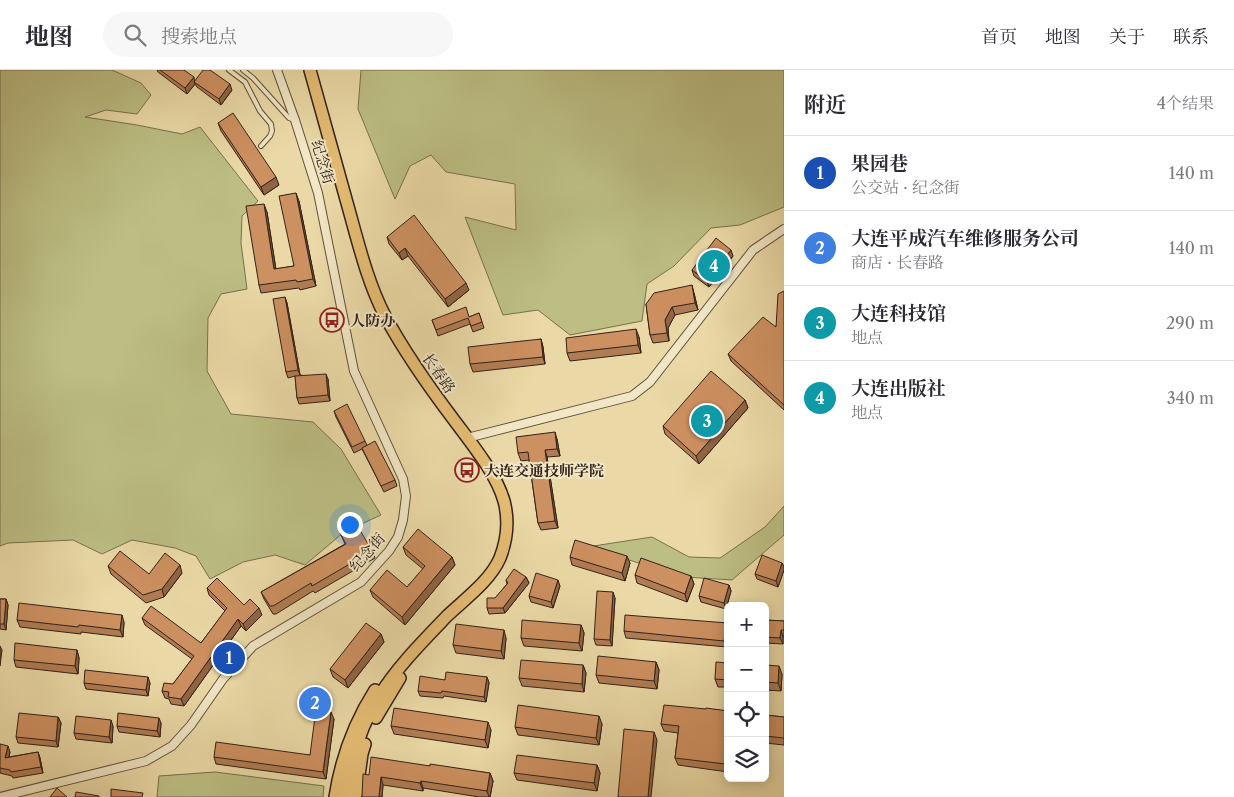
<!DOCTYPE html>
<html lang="zh">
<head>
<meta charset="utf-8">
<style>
	:root { --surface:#fff; --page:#f7f7f7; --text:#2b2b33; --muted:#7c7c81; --line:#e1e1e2; --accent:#8f2418 }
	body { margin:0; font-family:"Libre Caslon Text","Noto Serif SC",serif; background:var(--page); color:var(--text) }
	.controls { position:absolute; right:15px; bottom:15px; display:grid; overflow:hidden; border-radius:8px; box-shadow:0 2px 12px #0003 }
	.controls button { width:45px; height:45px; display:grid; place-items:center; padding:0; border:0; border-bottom:1px solid var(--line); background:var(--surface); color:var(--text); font:25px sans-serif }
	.you { position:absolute; left:349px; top:454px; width:18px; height:18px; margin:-12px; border:4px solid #fff; border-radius:50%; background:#1a73e8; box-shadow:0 0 0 8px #1a73e833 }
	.badge { display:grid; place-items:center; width:32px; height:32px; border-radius:50%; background:var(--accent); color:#fff; font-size:16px; font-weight:700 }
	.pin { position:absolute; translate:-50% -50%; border:2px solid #fff; box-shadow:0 1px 5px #0006 }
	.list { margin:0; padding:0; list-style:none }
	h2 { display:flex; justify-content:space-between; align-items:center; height:65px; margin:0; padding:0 20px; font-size:21px }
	h2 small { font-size:16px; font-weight:400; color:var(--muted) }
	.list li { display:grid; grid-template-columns:32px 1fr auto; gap:15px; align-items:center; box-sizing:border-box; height:75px; padding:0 20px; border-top:1px solid var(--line) }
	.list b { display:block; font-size:19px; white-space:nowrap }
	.list p { margin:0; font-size:16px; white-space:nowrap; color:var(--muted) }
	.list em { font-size:16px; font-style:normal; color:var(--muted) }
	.icon { flex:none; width:28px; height:28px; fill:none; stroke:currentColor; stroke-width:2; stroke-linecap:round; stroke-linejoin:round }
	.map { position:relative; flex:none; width:784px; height:727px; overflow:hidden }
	header { display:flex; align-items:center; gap:30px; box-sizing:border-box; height:70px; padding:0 25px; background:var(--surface); border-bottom:1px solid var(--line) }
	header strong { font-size:24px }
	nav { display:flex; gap:28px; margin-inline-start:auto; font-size:18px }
	.search { width:350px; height:45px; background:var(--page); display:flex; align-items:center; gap:12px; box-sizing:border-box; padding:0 18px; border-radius:28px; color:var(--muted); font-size:19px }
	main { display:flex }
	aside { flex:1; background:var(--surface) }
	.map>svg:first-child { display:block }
</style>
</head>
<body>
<header>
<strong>地图</strong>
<div class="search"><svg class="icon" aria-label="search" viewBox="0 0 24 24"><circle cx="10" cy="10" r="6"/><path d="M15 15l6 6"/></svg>搜索地点</div>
<nav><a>首页</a><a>地图</a><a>关于</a><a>联系</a></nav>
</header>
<main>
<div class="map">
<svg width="784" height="727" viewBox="0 0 784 727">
	<rect width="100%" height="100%" fill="#ead9a6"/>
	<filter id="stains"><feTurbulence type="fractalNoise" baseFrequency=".004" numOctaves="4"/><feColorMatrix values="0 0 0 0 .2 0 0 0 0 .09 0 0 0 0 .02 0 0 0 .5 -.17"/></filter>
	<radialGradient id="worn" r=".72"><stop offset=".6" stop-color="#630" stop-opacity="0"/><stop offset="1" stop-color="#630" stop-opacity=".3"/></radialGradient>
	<path fill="#bcbe83" stroke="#77704e" d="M0,0h112l29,13 10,12 -14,19 -31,-4 -21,7 52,8 45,9 18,-7 58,74 -16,15 -1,27 6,46 -26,5 -13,24 -1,53 24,43 82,8 28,27 40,66 -37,17 -39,33 -30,-10 -32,7 -33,17 -14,-23 -21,-8 -43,-8 -30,14 -29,-14 -65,3 -8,3z
		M361,0h423v137l-44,18 -29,3 -37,38 -27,18 -5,37 -72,14 -32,-25 -35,5 -38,-98 51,13 -1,-46 -69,-12 -15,-17 -21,11 -15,33 -37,-90z
		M784,436v29l-52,45 -48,-3 -97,-30 65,-10 37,20 31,1 45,-31z
		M215,702l109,14 -1,11h-166l2,-21z"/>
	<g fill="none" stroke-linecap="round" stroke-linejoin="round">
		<g stroke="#60503c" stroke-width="6">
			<path id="service" d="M229,0l16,12 15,29 11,13 1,7 -2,5 -9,10
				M243,0l10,8 36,40 6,2"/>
		</g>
		<g stroke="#60503c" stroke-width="10">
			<path id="minor" d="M467,368l165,-42 18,-14 103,-132 31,-21
				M0,727l146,-36 26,-15 19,-21 32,-46 30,-33 108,-64 28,-31 9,-14 5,-17 3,-24 -3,-17 -49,-108 -36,-178 -23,-73 -18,-50"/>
		</g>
		<g stroke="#322218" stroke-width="14">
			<path id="primary" d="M310,0c13,47 26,93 39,140 10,36 19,73 36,106 20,37 44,71 69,104 17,23 42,53 50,81 5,19 3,39 -4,57 -10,23 -35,41 -53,58 -22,23 -51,52 -67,79 -19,30 -30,67 -35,102
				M376,648l24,-40
				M335,727c6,-39 19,-74 40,-107
				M356,727l6,-43 3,-10"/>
		</g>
		<use href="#service" stroke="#f1e6c5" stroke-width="4"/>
		<use href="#minor" stroke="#f1e6c5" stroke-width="8"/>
		<use href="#primary" stroke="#e5bc73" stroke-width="11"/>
	</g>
	<path fill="#b07c53" stroke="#322218" d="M157,0h27l11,11 37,9 -11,15 -24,-18 -2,-3 -8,10 -29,-22z
		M218,53l61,62 -15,10 -43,-64z
		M299,131l17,85 -16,4 -1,-2 -38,5 -2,-8 8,-73 9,57 18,-3z
		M387,167l82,53 -21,17 -40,-51 -6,4 -13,-16z
		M733,186l-24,31 -15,-11 -2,-6z
		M784,221v119l-53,-49 -3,-7 48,-27z
		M694,223l4,17 -23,5 -7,13 1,13 -16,2 -3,-8 -4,-31z
		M285,227l2,6 13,72 28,4 2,22 -31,3 -2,-6 -2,-22 -7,2 -2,-6z
		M479,243l5,15 -11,4 -3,-8 -32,12 -6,-16 37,-3z
		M639,267l2,16 -71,8 -3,-8z
		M541,269l2,8 2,17 -72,8 -3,-8z
		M745,330l3,8 -49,56 -34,-30 -2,-8z
		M334,341l31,30 2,4 28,35 2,6 -13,6 -22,-43 -8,4 -18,-36z
		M557,369l3,17 -13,1 11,71 -17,2 -3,-7 -9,-63 -8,1 -3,-8z
		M340,463l32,18 3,7 -60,35 -2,-2 -37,23h-3l-9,-15 -3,-7 84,-48z
		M403,477l49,10 3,8 -50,60 -32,-28 -3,-7 37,-3 16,-18 -17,-14z
		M570,487l60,6 -5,18 -53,-16z
		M782,493l2,4v3l-6,17 -21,-8 -2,-5z
		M108,496l41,8 33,-1 -18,24 -18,6 -35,-29z
		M635,505l56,1 3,8 -7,18 -50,-19z
		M526,507l3,6 -24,30 -16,1 -2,-6 20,-24 -1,-4z
		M729,515l2,6 -5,18 -25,-7 -2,-6z
		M560,516l-7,22 -22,-6 -2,-6z
		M207,518l37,17 18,10 -16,16 -5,-5 -57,80 -13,-2 -2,-5 -4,-1 -3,-7 11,-7 19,-25 -47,-34 -3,-7 59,25 24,-32 -16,-16z
		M615,528l-3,48 -16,-1 -2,-6z
		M0,529h6l2,6 -2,25 -6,-1z
		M17,550l107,2 -1,15 -42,-5v2l-61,-7z
		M765,550l19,1v16h-1v7l-18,-1z
		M728,553v18l-1,6 -101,-9 -2,-7z
		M581,555l3,8 -2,18 -58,-5 -3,-8z
		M381,564l3,8 -36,46 -15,-11 -3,-8z
		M506,568l-2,21 -48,-6 -3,-8z
		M77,580l2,8 -1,16 -62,-7 -2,-7z
		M656,592l3,8 -2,19 -58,-6 -3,-8z
		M728,593v24h-10l-3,-8z
		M583,595l3,8 -2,19 -62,-6 -3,-8z
		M765,595l17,9 -1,17 -16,-1z
		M487,607l2,6 -3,19 -42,-6 -1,2 -23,-2 -2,-5 27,-11z
		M84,613h66l-2,13 -62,-7z
		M706,639l22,2v61l-50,-7 -3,-7 3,-25 -14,-2 -3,-7z
		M765,645l19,2v28l-19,-2z
		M58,647l3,6 -3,24 -40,-4 -2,-6z
		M334,649l-8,60 -110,-15 -2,-7 96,-2z
		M161,653l-1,14 -41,-5 -2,-6z
		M602,654l-3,21 -81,-10 -3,-8z
		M113,656l-1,17 -36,-4 -2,-6z
		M391,656l100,4 -3,18 -94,-14z
		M0,674l10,8 -1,5 29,-5 2,6 3,15 -30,5 -1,-2 -12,-3z
		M597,695l3,8 -3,18 -80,-11 -3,-7z
		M430,696l60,7 3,8 -3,16h-11l-56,-9v3l-40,-6 -1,12h-20l7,-22z"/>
	<path fill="#906543" stroke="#322218" d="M194,7l1,7 -8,10 -2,-6z
		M230,14l2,6 -11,15 -2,-6z
		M276,107l3,8 -15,10 -3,-8z
		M296,123l3,8 17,85 -3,-7z
		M264,134l3,8 10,65 -3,-8z
		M405,178l3,8 -6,4 -3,-7z
		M731,180l2,6 -24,31 -2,-6z
		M466,213l3,7 -21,17 -3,-8z
		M692,215l2,8 4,17 -3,-7z
		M285,227l2,6 13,72 -2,-5z
		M672,237l3,8 -7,13 1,13 -2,-8 -2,-13z
		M636,259l3,8 2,16 -3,-8z
		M541,269l2,8 2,17 -2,-7z
		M326,304l2,5 2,22 -2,-6z
		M745,330l3,8 -49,56 -3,-8z
		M555,362l2,7 3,17 -3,-7z
		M545,380l2,7 11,71 -3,-7z
		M627,486l3,7 -5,18 -3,-8z
		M452,487l3,8 -50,60 -3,-8z
		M782,493l2,4v3l-6,17 -2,-6z
		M180,495l2,8 -18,24 -2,-8z
		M691,506l3,8 -7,18 -2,-8z
		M526,507l3,6 -24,30 -2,-5z
		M558,510l2,6 -7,22 -2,-6z
		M729,515l2,6 -5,18 -2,-6z
		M613,522l2,6 -3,48 -2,-6z
		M6,529l2,6 -2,25 -2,-6z
		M259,538l3,7 -16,16 -3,-7z
		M122,545l2,7 -1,15 -3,-7z
		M238,549l3,7 -57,80 -3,-7z
		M581,555l3,8 -2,18 -3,-8z
		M504,560l2,8 -2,21 -3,-8z
		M781,560l2,7v7l-3,-6z
		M381,564l3,8 -36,46 -3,-8z
		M725,564l2,7v6l-3,-6z
		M0,576l2,4 -2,16z
		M77,580l2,8 -1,16 -3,-8z
		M656,592l3,8 -2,19 -3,-8z
		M583,595l3,8 -2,19 -2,-8z
		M779,596l3,8 -1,17 -3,-8z
		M148,607l2,6 -2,13 -2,-6z
		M487,607l2,6 -3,19 -2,-5z
		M331,642l3,7 -8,60 -3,-7z
		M599,646l3,8 -3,21 -3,-7z
		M58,647l3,6 -3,24 -2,-6z
		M159,648l2,5 -1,14 -3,-6z
		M111,650l2,6 -1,17 -3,-6z
		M488,652l3,8 -3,18 -3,-8z
		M654,662l3,8 -6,57h-3z
		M728,674v27l-3,-7z
		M8,676l2,6 -3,12 -2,-6z
		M38,682l2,6 3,15 -2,-6z
		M597,695l3,8 -3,18 -3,-8z
		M490,703l3,8 -3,16h-1l-2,-6z
		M381,707l2,8 -1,12h-3z
		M421,711l2,7v3l-3,-8z"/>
	<path fill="#cd9060" stroke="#322218" d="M160,0h24l10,7 -9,11z
		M203,0h7l20,14 -11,15 -25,-17z
		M233,43l43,64 -15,10 -43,-64z
		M296,123l17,86 -16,3 -1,-2 -37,5 -13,-79 18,-2 10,65 20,-3 -15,-70z
		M414,145l52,68 -21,16 -40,-51 -6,5 -12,-16z
		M716,168l15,12 -24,31 -15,-11z
		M692,215l3,18 -23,4 -7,13 2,13 -17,2 -4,-31 8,-11z
		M784,221v114l-56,-51 35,-37 13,10 2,-33z
		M285,227l13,73 -12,2 -13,-73z
		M466,237l3,10 10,-4 3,9 -11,4 -3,-8 -32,12 -4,-10z
		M636,259l2,16 -71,8 -1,-15z
		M541,269l2,18 -73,7 -2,-17z
		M711,301l34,29 -49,56 -33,-30z
		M326,304l2,21 -31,3 -2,-22z
		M347,334l18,37 -13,6 -18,-36z
		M555,362l2,17 -12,1 10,71 -17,2 -10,-71 -10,1 -2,-16z
		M375,371l20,39 -14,6 -19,-38z
		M356,453l16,28 -60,35 -1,-3 -38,23h-3l-9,-14 85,-48 -6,-11z
		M418,459l34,28 -50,60 -32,-27 17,-20 20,17 18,-21 -22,-19z
		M575,470l52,16 -5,17 -52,-16z
		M120,481l29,23 16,-21 15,12 -18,24 -19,6 -35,-29z
		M762,485l20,8 -6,18 -21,-7z
		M641,488l50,18 -6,18 -50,-19z
		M514,499l12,8 -23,31h-16v-10h8l13,-15 -2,-3z
		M536,503l22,7 -7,22 -22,-6z
		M217,508l27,27 6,-6 9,9 -16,16 -5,-5 -57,80 -13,-2 1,-5 -7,-1 2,-8 9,1 21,-28 -52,-38 9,-12 50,37 26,-35 -20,-20z
		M704,508l25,7 -5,18 -25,-7z
		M597,521l16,1 -3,48 -16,-1z
		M0,529h6l-2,25h-4z
		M19,533l103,12 -2,15 -41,-5 -1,2 -61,-7z
		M625,545l103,8v11h-3l-1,7 -100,-10z
		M522,550l59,5 -2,18 -58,-5z
		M765,550l19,1v9h-3l-1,8 -15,-1z
		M366,553l15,11 -36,46 -15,-11z
		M456,554l48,6 -3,21 -48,-6z
		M15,573l62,7 -2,16 -61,-6z
		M598,586l58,6 -2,19 -58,-6z
		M521,590l62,5 -1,19 -63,-6z
		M716,592l12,1v17l-13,-1z
		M765,595l14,1 -1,17 -13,-1z
		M85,600l63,7 -2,13 -62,-7z
		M446,602l41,5 -3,20 -42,-6 -1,2 -23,-2 2,-15 25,4z
		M518,635l81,11 -3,22 -81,-11z
		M664,635l42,4v-1l22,3v33l-3,20 -50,-6 4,-32 -18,-2z
		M394,638l94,14 -3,18 -94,-14z
		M316,639l15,3 -8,60 -109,-15 2,-15 94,13z
		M19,643l39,4 -2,24 -40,-4z
		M118,643l41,5 -2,13 -40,-5z
		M765,645l19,2v21l-19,-2z
		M76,646l35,4 -2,17 -35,-4z
		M624,659l30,3 -6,65h-30z
		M0,674l8,2 -3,12 33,-6 3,15 -30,5 -1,-2 -10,-2z
		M517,685l80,10 -3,18 -80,-10z
		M371,687l59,9v-2l60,9 -3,18 -66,-10 -1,2 -39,-6 -2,20h-17l1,-23 6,1z
		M57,718l10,9h-17z
		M111,719l32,4 -1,4h-31z
		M76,722l23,4v1h-24z"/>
	<defs>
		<g id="bus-ring" transform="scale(1.25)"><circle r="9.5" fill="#f1e6c5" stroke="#8f2418" stroke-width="1.5"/><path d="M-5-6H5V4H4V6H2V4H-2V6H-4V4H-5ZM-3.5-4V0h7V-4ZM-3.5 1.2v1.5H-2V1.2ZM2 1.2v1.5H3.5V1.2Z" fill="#8f2418"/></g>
	</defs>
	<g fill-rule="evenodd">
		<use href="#bus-ring" x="332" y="250"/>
		<use href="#bus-ring" x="467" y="400"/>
	</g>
	<g text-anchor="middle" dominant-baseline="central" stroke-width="4" stroke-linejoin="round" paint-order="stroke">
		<g font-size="15" fill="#322218" stroke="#f1e6c5">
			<text transform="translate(323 92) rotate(73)">纪念街</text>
			<text transform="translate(439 303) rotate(55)">长春路</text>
			<text transform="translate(367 482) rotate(-49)">纪念街</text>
		</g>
		<g font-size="15" font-weight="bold" fill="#322218" stroke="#f1e6c5" text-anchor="start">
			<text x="350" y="250">人防办</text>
			<text x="484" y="400">大连交通技师学院</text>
		</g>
	</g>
	<rect width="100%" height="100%" filter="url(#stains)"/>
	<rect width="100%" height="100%" fill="url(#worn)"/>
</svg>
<div class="controls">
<button>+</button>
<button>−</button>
<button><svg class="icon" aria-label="locate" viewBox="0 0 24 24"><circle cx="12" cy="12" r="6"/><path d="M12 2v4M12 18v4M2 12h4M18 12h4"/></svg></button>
<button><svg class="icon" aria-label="layers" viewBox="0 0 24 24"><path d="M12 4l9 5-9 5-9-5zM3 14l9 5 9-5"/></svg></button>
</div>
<div class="you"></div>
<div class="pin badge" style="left:229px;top:588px;background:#1a4fb4">1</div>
<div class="pin badge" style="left:315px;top:633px;background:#3f7fe0">2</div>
<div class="pin badge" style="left:707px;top:351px;background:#0f9aa8">3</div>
<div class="pin badge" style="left:714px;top:196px;background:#0f9aa8">4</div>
</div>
<aside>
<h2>附近<small>4个结果</small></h2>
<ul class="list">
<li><span class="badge" style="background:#1a4fb4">1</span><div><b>果园巷</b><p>公交站 · 纪念街</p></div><em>140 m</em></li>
<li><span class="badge" style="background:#3f7fe0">2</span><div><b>大连平成汽车维修服务公司</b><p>商店 · 长春路</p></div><em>140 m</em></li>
<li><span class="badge" style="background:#0f9aa8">3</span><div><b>大连科技馆</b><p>地点</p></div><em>290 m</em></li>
<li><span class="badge" style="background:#0f9aa8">4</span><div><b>大连出版社</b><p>地点</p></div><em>340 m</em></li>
</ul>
</aside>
</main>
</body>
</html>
